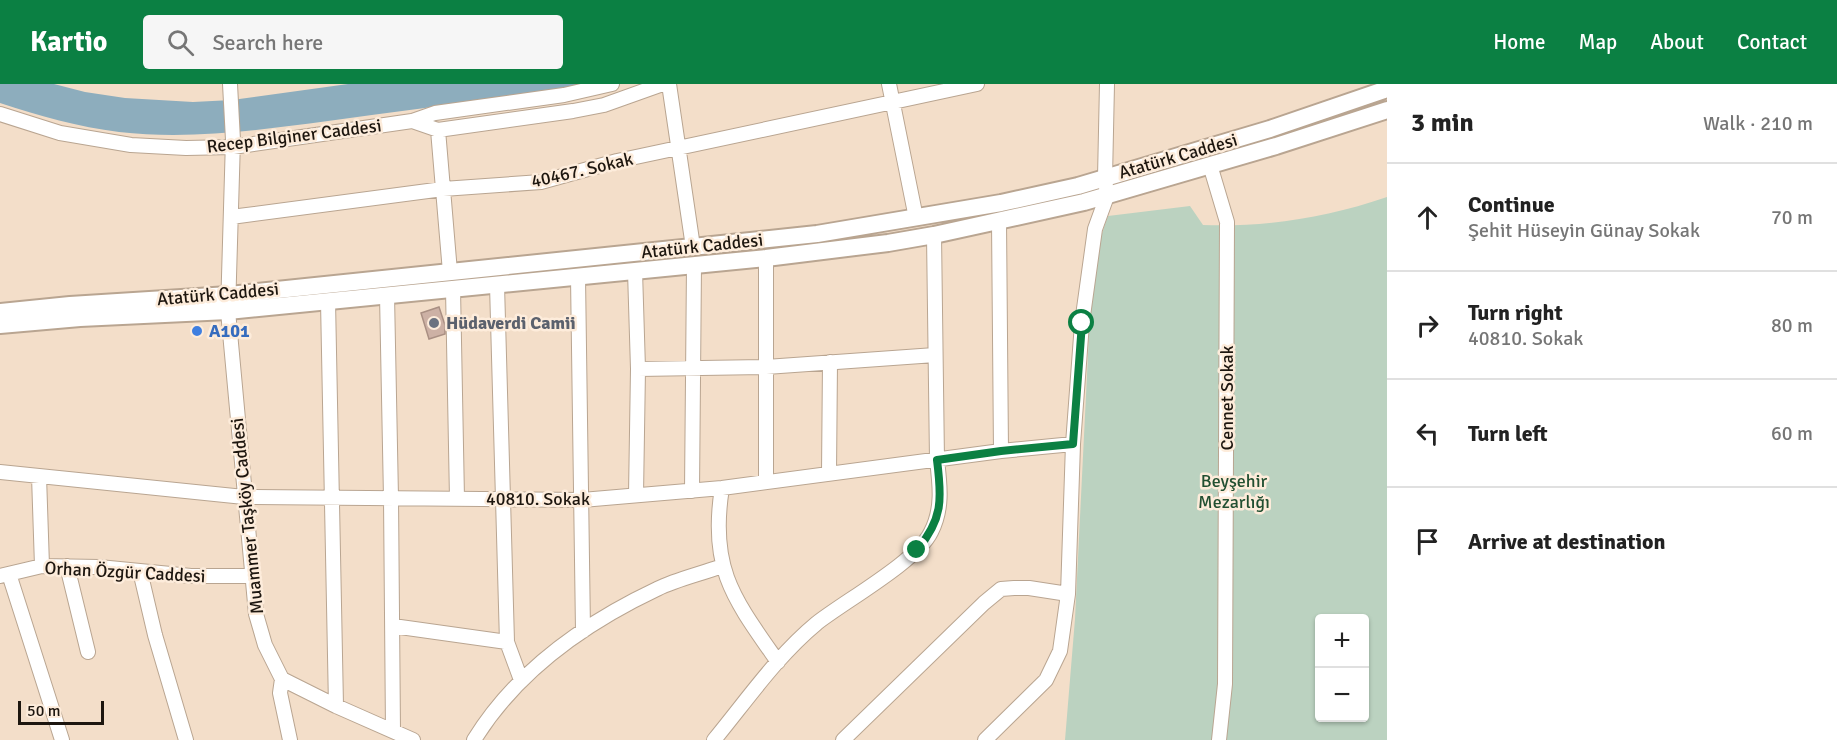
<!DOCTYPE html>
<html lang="en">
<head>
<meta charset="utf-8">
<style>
	:root { --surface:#fff; --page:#f6f6f6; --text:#222; --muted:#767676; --line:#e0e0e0; --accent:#0b8043 }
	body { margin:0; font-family:Signika,sans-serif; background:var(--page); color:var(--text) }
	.controls { position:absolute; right:18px; bottom:18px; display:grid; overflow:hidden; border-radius:6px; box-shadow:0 2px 4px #0004 }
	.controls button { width:54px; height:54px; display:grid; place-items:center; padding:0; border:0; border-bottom:2px solid var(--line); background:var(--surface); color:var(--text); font:30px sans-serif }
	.scale { position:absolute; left:18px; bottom:15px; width:86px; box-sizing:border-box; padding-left:6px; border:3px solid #1d160f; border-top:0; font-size:16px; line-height:21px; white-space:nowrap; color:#1d160f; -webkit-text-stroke:4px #fdecdb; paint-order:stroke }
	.stop { position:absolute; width:18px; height:18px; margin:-14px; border:4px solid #0b8043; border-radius:50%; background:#fff }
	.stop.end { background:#0b8043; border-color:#fff; box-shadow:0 2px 6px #0008 }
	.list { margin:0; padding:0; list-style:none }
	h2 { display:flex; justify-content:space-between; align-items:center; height:78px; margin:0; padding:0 24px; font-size:26px }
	h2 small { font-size:20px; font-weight:400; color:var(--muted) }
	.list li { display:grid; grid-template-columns:39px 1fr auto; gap:18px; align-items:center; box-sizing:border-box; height:108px; padding:0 24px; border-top:2px solid var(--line) }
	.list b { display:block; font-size:22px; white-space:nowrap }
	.list p { margin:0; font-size:20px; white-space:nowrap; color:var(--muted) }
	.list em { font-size:20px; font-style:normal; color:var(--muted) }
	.icon { flex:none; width:33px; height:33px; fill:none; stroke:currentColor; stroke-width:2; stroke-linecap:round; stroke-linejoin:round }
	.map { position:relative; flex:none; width:1387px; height:656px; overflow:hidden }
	header { display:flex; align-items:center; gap:36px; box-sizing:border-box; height:84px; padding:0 30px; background:var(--accent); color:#fff }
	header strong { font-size:28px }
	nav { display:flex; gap:33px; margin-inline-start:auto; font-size:21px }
	.search { width:420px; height:54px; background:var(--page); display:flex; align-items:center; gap:15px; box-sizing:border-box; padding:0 21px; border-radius:6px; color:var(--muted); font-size:22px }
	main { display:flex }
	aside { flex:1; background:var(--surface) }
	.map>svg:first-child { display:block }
</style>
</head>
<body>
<header>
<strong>Kartio</strong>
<div class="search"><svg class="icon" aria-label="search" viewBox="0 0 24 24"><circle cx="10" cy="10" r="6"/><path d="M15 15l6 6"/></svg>Search here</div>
<nav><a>Home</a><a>Map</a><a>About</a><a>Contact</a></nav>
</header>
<main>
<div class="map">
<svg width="1387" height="656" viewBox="0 0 1387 656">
	<rect width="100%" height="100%" fill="#f3dec9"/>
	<path fill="#bbd2c0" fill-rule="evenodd" d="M1387,113v543h-322l10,-121 14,-285c-2,-37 6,-84 19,-118l82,-10 13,19c64,2 123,-7 184,-28zM1320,534h44v100h-44z"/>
	<path fill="#8dadbd" d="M0,0h54l31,8 40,6 68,4 39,-2 116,-16h235l-16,4c-79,12 -159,22 -239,33 -69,9 -138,19 -209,11 -40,-5 -80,-16 -119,-29z"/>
	<path fill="#cdb1a5" stroke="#a98f83" stroke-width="1.5" d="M439,223l6,18v9l-16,5 -8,-26z"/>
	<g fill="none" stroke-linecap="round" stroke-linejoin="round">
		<g stroke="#b9a591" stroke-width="16">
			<path id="minor" d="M230,0l3,56 -5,171 28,303 9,31 17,34 54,27 77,34
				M612,0l-48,11 -129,18 -23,8 26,9 135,-19 31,-6 59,-21
				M669,0l24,163
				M889,0l27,134
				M0,30l60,19 71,12 55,3 47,-1 179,-26
				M438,46l12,142
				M1210,81l17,57 -2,462 -6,56
				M231,133l212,-28 98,-7 76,-21 360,-77
				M999,137l2,230
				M766,174v223
				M635,187l3,98 -2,126
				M578,193l5,354
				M497,201l10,357 14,38
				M453,205l4,210
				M387,211l4,203 2,233
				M328,217l8,405
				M638,285l128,-2 169,-12
				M0,388l244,25 338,3 140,-12 279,-37 72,-7
				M829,389l1,-111
				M39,392l3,90
				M722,404c-13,81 12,111 56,174
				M692,407l2,-226
				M67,482l21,86
				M140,487l15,64 31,105
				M9,490l53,166
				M0,492l42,-10 57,1 92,9h61
				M393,542l114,16
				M282,595l-2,14 10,47
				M474,656c42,-68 111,-117 183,-151 20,-10 44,-15 65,-23
				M714,656c33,-40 63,-84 103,-117 28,-22 100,-62 114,-91 12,-23 9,-47 6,-72l-3,-225
				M843,656l141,-137 17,-14 13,-1h15l39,6
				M985,656l61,-60 14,-29 8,-57 5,-150 9,-121 13,-94 12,-33 -2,-18 2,-94"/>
		</g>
		<g stroke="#b9a591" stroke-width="20">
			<path id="major" d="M0,228l70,-7 159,-10 588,-61 184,-31 77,-17 192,-57 117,-40
				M0,241l80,-7 148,-7 538,-53 122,-15 46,-8 150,-33 192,-56 111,-36"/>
		</g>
		<use href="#minor" stroke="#fff" stroke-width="14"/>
		<use href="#major" stroke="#fff" stroke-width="16"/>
	</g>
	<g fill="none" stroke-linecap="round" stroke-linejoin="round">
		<path stroke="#0b8043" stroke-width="8" d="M917,466c26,-31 25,-51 20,-90l64,-9 72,-7 9,-121"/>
	</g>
	<circle fill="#6b7280" stroke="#fdecdb" stroke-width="2" cx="434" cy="239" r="6"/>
	<circle fill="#3f7fe0" stroke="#fdecdb" stroke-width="2" cx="197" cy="247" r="6"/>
	<g text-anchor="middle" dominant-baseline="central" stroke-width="5" stroke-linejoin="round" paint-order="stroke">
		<g font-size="18" fill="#1d160f" stroke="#fdecdb">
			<text transform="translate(294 52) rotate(-7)">Recep Bilginer Caddesi</text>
			<text transform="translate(1178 72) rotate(-16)">Atatürk Caddesi</text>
			<text transform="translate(582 86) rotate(-13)">40467. Sokak</text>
			<text transform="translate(702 162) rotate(-6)">Atatürk Caddesi</text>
			<text transform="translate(218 210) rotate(-5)">Atatürk Caddesi</text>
			<text transform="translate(1227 314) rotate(-90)">Cennet Sokak</text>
			<text x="538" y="415">40810. Sokak</text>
			<text transform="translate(247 432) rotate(-96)">Muammer Taşköy Caddesi</text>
			<text transform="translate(125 488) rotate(3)">Orhan Özgür Caddesi</text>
		</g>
		<g font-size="18" font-weight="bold" fill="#5b616d" stroke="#fdecdb" text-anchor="start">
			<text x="446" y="239">Hüdaverdi Camii</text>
		</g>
		<g font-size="18" font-weight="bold" fill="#366cbe" stroke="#fdecdb" text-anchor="start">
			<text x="209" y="247">A101</text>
		</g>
		<g font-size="18" fill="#214f31" stroke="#fdecdb">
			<text x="1234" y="397">Beyşehir<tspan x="1234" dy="21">Mezarlığı</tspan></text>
		</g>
	</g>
</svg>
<div class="controls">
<button>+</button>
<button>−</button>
</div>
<div class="scale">50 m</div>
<div class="stop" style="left:1082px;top:239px"></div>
<div class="stop end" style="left:917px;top:466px"></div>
</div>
<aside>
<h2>3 min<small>Walk · 210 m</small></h2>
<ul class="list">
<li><svg class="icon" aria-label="ahead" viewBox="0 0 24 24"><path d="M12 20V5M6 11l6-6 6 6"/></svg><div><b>Continue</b><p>Şehit Hüseyin Günay Sokak</p></div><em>70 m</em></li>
<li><svg class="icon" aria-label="right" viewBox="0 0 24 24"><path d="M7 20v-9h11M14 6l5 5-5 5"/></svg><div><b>Turn right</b><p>40810. Sokak</p></div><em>80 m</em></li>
<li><svg class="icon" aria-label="left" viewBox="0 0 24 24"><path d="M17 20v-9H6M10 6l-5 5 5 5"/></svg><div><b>Turn left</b></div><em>60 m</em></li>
<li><svg class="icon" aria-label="arrive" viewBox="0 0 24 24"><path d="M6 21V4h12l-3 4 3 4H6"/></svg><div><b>Arrive at destination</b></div></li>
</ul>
</aside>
</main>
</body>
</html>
